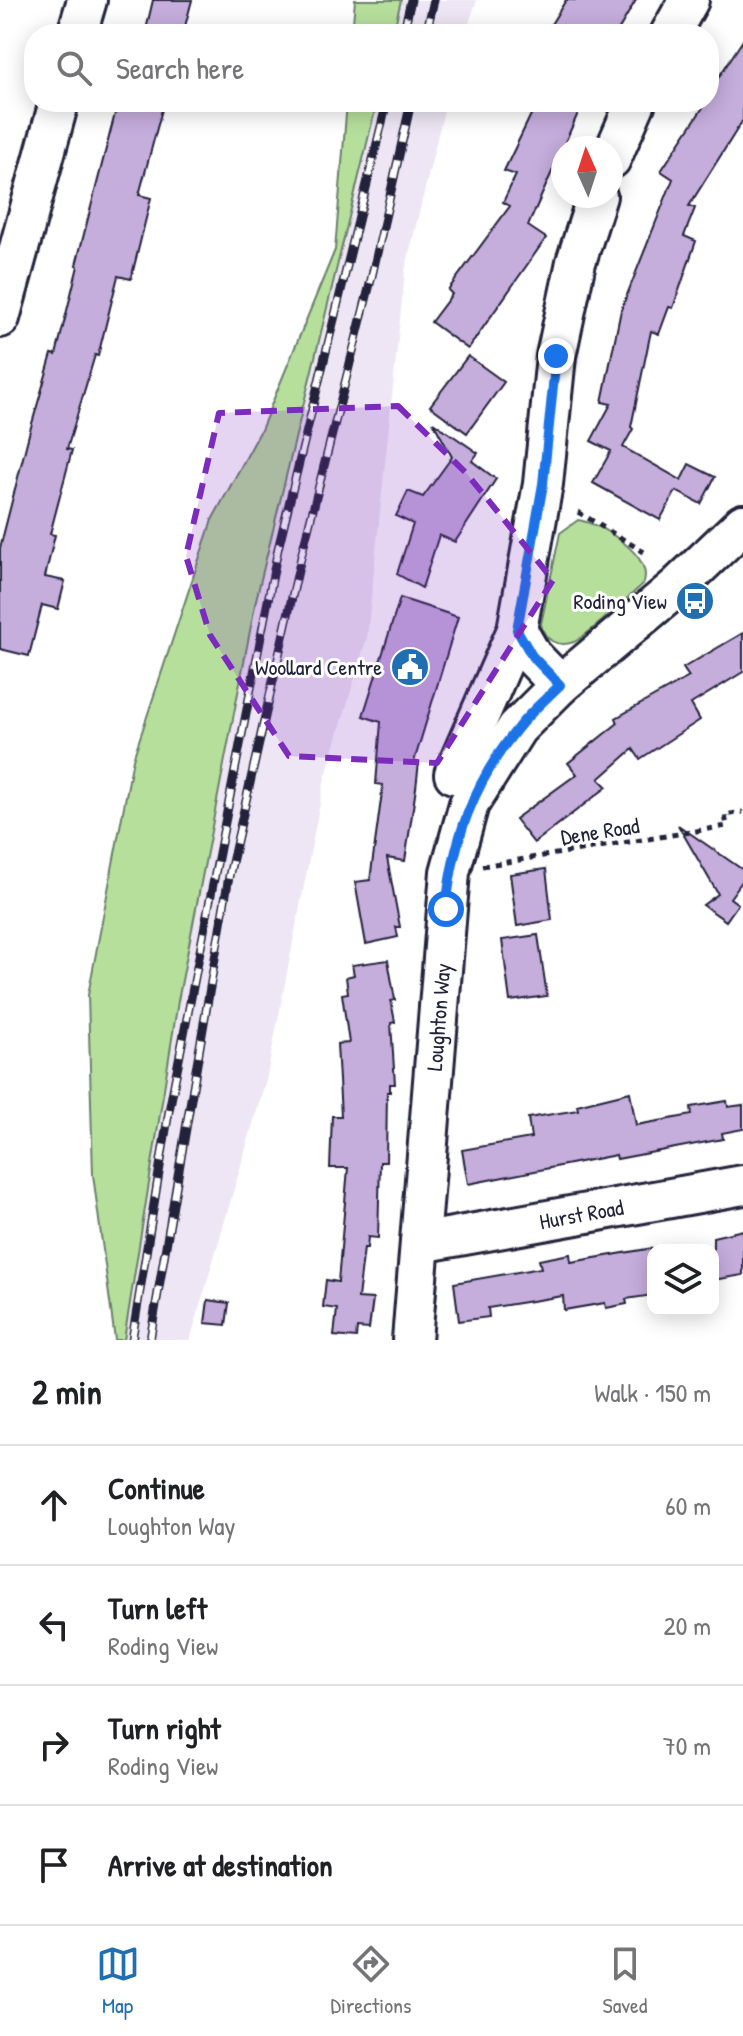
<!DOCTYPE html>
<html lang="en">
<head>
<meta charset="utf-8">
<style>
	:root { --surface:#fff; --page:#f2f2f2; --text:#202124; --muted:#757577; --line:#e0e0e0; --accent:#1f6fb2 }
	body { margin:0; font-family:"Patrick Hand",sans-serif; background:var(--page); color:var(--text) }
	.controls { position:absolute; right:24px; bottom:24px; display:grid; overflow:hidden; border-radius:16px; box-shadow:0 4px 20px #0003 }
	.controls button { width:72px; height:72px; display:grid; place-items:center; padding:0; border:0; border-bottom:2px solid var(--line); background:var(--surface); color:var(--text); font:40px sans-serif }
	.compass { position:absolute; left:551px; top:136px; width:72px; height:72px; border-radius:50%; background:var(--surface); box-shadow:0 4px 20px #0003; rotate:357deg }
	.stop { position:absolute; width:24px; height:24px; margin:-18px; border:6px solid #1a73e8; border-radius:50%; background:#fff }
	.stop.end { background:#1a73e8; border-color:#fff; box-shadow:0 2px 8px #0008 }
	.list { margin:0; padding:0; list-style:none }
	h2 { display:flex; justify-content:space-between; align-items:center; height:104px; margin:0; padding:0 32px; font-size:34px }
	h2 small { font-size:26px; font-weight:400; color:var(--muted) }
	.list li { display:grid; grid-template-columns:52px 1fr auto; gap:24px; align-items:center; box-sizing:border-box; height:120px; padding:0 32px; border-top:2px solid var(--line) }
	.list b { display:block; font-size:30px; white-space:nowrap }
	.list p { margin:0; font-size:26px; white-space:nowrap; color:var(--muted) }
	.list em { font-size:26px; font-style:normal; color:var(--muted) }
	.icon { flex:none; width:44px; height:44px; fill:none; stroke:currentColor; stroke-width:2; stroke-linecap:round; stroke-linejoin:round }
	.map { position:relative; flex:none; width:743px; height:1340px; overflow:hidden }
	.search { position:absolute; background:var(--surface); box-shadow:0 4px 20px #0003; left:24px; right:24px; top:24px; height:88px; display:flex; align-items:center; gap:20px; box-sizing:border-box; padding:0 28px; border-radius:32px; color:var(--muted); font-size:30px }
	.sheet { height:584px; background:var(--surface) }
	nav { display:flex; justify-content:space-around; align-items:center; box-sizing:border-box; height:112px; border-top:2px solid var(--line); background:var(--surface); font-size:22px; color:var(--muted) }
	nav a { display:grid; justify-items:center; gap:4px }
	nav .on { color:var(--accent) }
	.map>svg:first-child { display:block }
</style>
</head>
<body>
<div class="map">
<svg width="743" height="1340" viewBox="0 0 743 1340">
	<rect width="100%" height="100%" fill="#fff"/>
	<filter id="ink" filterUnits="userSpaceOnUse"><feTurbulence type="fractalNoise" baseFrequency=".0125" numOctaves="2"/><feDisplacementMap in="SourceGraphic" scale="16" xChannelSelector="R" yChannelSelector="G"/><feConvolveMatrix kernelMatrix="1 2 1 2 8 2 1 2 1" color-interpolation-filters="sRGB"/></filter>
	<g filter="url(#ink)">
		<path fill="#eee6f4" d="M355,0h122l-12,34h-113z
			M347,102h99l-41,169 -38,366 -43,145 -57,294 -77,264h-75l-22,-165 -5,-180 45,-236 79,-239 49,-90 74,-180z"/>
		<path fill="#b6df9c" stroke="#6c806c" stroke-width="2" d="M355,0h46l-8,34h-41z
			M347,102h30l-121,498 -78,401 -54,339h-9l-22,-165 -5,-180 45,-236 79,-239 49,-90 74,-180z
			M578,520c23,3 78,37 65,64 -13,12 -57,53 -69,58 -17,6 -30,-2 -33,-18l19,-91z"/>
		<path fill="#c5addc" stroke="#22223b" stroke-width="2" d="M153,0h39l-9,34h-38z
			M566,0h70l-20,34h-71z
			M743,40v80l-54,86 6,2 -11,28 12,5 -23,67 -4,-1 -10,27 -8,-3 -20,96 2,2 -10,18 58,33 8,-16 26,13 -14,27 -25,-13 -16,29 -67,-37 18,-32 -20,-10 20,-37 -9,-2 19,-92 52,-131 -12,-8 43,-65 -2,-4h7v-10z
			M118,102h46l-25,93 12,3 -20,81 -13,-3 -20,80 -3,-1 -28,94 5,1 -22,84 5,1 -10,42 20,4 -7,28 -16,-4 -13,51 -29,-7v-101l29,-114 23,-80 4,1 22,-89 -2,-1z
			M537,102h46l-55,124 18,12 -78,111 -37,-27 21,-28 -4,-4 62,-84 -7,-4 13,-27 -12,-4z
			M468,356l36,26 -37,51 -37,-27z
			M433,422l45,31 -6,8 24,18 -41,63 -16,-7 -17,53 -25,-14 16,-50 -17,-8 12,-25 15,6 29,-40z
			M400,598l58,19 -44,145h5l-3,26 -11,73 -18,-3 13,69h-4l2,10 -32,7 -11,-62 15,-2 13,-95 -7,-1 5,-62 -18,-6z
			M743,633v39l-52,32 9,16 -60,39 -7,-10 -34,30 8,8 -73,56 -19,-24 62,-45 -9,-11 50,-40 -2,-5 73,-41 -6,-9z
			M678,825l65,45v10l-13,18 8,6 -12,17 -23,-16 15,-11z
			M546,869l6,51 -35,6 -7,-52z
			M538,935l9,61 -37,5 -8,-61z
			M388,960l7,40 -4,1 4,21 -4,1 4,61h-5v8h-3l-1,70h-6l-2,76 -10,-1 -1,11h-3l-6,50 15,1 -4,30 -12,-1 -1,10 -22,-2 3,-27 -14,-2 3,-27 12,2 10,-114h-18l2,-52h9l-4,-72 12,-1 -7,-49 6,-1 -2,-16 8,-2 -2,-10z
			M630,1092l6,33 56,-10 -1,-8 36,-6 1,6 15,-2v24l-21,4 1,6 -106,20 -1,-4 -148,29 -6,-34 69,-12 -3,-20 50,-8 -1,-5z
			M743,1230v45l-30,5v-43z
			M653,1248v47l-27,4 1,5 -21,4 -1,-5 -41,7 -1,-14 -75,12 1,9 -30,4 -5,-38 87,-15 -2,-8 31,-6 1,8z
			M208,1300l21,3 -3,22 -21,-2z"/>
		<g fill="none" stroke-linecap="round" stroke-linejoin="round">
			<g stroke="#22223b" stroke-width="44">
				<g id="minor">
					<path d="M77,34l10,-34"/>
					<path d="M670,34l19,-34"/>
					<path d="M611,159l25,-57"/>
					<path d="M0,318l59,-216"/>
					<path d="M560,685l-28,-29 -15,-26 26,-146 13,-128 20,-94 21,-66"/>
					<path d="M454,774l63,-144"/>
					<path id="s1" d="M420,1243l323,-58"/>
					<path id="s2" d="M412,1340l38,-468 19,-68 48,-76 43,-43 118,-99 65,-62"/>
				</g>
			</g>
			<path stroke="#22223b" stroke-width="5" stroke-dasharray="6 6" stroke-linecap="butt" d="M578,512l66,40
				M482,866l245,-40 -2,-11 18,-3"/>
			<use href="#minor" stroke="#fff" stroke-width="38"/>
			<g stroke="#22223b" stroke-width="9">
				<path id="rail" d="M403,34l8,-34
					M426,34l8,-34
					M132,1340l37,-229 109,-562 109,-447
					M150,1340l79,-464 73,-323 69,-273 40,-178"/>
			</g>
			<use href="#rail" stroke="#fff" stroke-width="6" stroke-dasharray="18" stroke-linecap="butt"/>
		</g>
	</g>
	<g fill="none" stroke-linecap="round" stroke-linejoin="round" filter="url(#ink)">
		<path stroke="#1a73e8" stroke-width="10" d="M446,909c7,-69 27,-125 71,-180 12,-16 29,-30 43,-44l-28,-29 -15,-26 26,-146 13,-128"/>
	</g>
	<path fill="#7b2cbf" fill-opacity="0.2" stroke="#7b2cbf" stroke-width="6" stroke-dasharray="16 10" stroke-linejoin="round" d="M398,406l69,68 86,106 -116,183 -148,-7 -79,-121 -24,-79 33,-143z"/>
	<defs>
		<g id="bus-disc" transform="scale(2)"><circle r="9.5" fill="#1f6fb2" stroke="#fff"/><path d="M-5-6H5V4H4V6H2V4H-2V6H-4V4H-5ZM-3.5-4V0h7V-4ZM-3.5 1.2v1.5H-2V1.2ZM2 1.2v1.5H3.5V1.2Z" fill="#fff"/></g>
		<g id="civic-disc" transform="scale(2)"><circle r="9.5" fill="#1f6fb2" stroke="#fff"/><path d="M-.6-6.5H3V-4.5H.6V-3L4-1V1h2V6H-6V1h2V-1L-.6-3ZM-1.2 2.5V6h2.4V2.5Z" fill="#fff"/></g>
	</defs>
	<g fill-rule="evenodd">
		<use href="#bus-disc" x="695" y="601"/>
		<use href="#civic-disc" x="410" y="667"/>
	</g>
	<g text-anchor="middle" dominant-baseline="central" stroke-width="6" stroke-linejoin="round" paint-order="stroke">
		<g font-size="22" fill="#22223b" stroke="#fff" text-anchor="end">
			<text x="667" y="601">Roding View</text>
			<text x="382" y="667">Woollard Centre</text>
		</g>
		<g font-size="22" fill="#22223b" stroke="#fff">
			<text transform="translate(600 831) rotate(-9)">Dene Road</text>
			<text stroke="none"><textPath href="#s2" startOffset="324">Loughton Way</textPath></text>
			<text stroke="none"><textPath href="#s1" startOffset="164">Hurst Road</textPath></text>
		</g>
	</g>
</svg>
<div class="controls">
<button><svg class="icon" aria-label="layers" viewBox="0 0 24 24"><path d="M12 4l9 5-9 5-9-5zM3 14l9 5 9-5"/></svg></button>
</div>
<svg class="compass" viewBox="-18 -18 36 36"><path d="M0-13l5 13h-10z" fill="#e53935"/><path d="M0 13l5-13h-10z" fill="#757577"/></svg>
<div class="stop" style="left:446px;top:909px"></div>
<div class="stop end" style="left:556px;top:356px"></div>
<div class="search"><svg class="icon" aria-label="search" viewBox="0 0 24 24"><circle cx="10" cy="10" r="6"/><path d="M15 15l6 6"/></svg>Search here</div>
</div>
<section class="sheet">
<h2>2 min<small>Walk · 150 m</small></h2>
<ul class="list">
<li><svg class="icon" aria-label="ahead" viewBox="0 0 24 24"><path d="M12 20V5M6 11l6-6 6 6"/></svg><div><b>Continue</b><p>Loughton Way</p></div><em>60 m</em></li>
<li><svg class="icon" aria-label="left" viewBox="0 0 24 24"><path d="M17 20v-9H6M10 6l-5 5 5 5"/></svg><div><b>Turn left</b><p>Roding View</p></div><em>20 m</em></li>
<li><svg class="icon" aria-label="right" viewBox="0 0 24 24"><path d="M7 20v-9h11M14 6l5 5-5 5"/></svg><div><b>Turn right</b><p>Roding View</p></div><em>70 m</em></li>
<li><svg class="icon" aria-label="arrive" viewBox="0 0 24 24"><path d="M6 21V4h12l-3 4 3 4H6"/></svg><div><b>Arrive at destination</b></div></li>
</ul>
</section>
<nav>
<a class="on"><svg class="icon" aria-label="map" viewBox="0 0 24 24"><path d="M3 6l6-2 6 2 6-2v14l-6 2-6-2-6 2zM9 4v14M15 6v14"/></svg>Map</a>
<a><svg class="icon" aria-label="directions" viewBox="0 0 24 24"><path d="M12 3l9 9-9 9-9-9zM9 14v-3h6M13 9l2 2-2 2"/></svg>Directions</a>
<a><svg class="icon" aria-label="saved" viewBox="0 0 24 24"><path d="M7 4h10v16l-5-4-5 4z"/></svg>Saved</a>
</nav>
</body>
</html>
